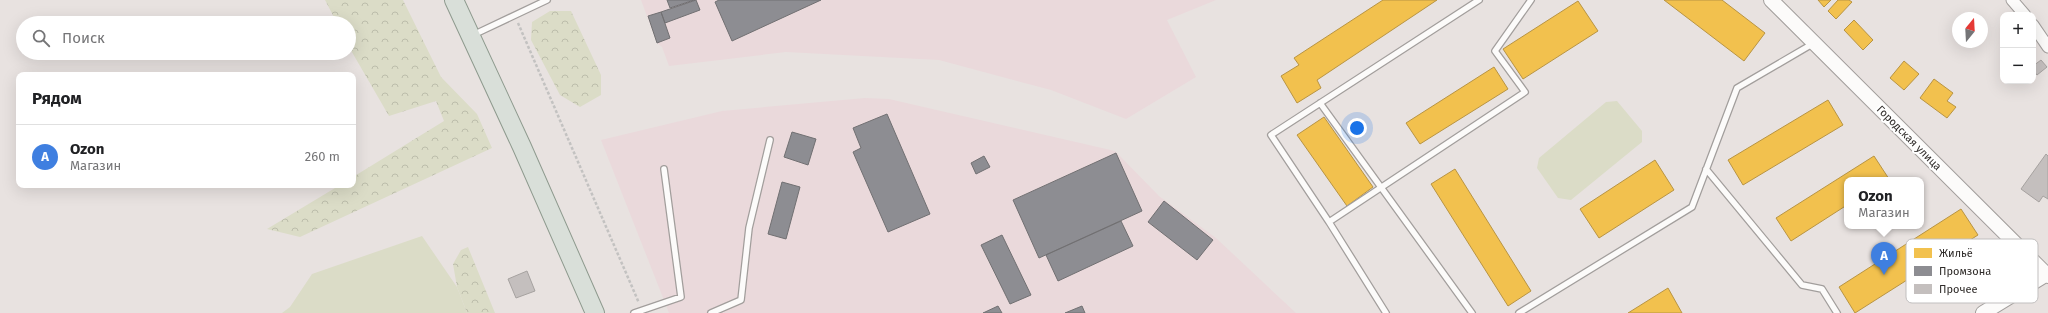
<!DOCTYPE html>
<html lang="ru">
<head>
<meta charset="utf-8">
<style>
	:root { --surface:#fff; --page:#f2f2f2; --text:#202124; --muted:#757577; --line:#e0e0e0; --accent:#2563eb }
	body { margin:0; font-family:"Fira Sans",sans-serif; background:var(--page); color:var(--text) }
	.controls { position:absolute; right:12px; top:12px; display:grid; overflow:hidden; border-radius:8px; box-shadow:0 4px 16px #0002 }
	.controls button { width:36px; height:36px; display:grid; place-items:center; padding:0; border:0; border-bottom:1px solid var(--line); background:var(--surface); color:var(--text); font:20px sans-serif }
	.compass { position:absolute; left:1952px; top:12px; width:36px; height:36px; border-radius:50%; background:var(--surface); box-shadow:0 4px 16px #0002; rotate:18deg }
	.you { position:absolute; left:1357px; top:128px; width:14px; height:14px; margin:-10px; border:3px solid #fff; border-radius:50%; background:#1a73e8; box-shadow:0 0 0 6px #1a73e833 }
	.badge { display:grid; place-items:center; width:26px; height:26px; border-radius:50%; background:var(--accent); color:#fff; font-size:13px; font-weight:700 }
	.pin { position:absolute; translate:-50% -33px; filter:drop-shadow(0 1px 2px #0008) }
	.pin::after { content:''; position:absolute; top:21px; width:14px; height:12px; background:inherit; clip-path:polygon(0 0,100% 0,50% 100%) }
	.popup { position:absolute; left:1844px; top:177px; width:80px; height:52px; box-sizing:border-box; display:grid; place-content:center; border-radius:8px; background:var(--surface); filter:drop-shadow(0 1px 3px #0005); font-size:13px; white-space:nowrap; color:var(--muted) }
	.popup b { font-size:15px; color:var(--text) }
	.popup::after { content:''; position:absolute; left:50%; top:100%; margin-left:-8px; border:8px solid transparent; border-top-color:var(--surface) }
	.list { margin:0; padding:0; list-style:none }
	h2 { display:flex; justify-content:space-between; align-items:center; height:52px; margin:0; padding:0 16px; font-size:17px }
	h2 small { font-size:13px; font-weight:400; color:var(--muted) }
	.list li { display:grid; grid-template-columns:26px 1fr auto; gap:12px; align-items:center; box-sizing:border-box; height:64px; padding:0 16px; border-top:1px solid var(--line) }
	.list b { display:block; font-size:15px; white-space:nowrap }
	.list p { margin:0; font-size:13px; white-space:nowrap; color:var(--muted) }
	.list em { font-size:13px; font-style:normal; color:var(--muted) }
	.icon { flex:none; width:22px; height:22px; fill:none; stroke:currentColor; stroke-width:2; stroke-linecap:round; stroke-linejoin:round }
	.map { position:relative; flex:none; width:2048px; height:313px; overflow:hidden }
	.search { position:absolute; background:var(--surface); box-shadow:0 4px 16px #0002; left:16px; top:16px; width:340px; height:44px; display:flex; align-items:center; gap:10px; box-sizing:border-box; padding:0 14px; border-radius:22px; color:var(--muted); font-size:15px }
	.panel { position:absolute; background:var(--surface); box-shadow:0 4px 16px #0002; left:16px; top:72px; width:340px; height:116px; border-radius:8px }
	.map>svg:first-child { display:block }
</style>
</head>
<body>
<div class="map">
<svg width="2048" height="313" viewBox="0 0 2048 313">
	<defs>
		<pattern id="forest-crowns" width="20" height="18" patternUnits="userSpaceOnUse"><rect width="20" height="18" fill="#dbdcc7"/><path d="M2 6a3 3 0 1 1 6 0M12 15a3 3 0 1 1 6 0" fill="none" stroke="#bcbdab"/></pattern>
	</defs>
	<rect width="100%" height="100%" fill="#e8e2e0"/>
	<path fill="#ead9db" d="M641,0h575l-49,20 29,57 -70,42 -75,-29 -112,-30 -153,-8 -117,14 -7,-19 -5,-4z
		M865,98l24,1 226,52 44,45 57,42 80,75h-627l-68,-173 121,-29z"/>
	<path fill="#dbdcc7" d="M1617,101l25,30v11l-71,58 -13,-2 -21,-30 2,-10 67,-56z
		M422,236l35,51 10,26h-185l8,-6 22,-33z"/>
	<path fill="url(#forest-crowns)" d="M325,0h78l38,77 36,37 15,34 -192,89 -33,-8 73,-44h13v-8l91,-56 -8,-20 -47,15 -40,-69v-24h-12z
		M550,11h21l30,64v20l-21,12 -20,-12 -29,-55 1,-18z
		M468,247l27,66h-28l-10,-26 -4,-23 8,-14z"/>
	<path fill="#f2c14e" stroke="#b89443" d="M1383,0h54l-120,80 4,8 -24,15 -16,-27 18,-11 -5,-7z
		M1664,0h58l43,33 -21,28z
		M1818,0h13l-7,7z
		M1838,0h11l3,2 -16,17 -8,-8z
		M1578,1l20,30 -75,48 -20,-30z
		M1854,20l19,20 -10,10 -19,-20z
		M1904,61l15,13 -15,16 -14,-12z
		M1494,67l14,22 -88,55 -14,-21z
		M1934,79l19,14 -6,8 9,6 -9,11 -27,-20z
		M1828,100l15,25 -100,60 -15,-25z
		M1324,117l49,70 -26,19 -50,-71z
		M1874,156l15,23 -42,1v25l-56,36 -15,-23z
		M1655,160l19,30 -75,48 -19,-29z
		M1455,169l76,122 -23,15 -77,-122z
		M1961,209l17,26 -123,78 -16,-26z
		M1668,288l14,25h-54z"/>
	<path fill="#8d8d92" stroke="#717072" d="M667,0h27l-24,8z
		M696,0l4,10 -35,13 -4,-11z
		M719,0h102l-89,41 -17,-39z
		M661,12l9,26 -13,5 -9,-27z
		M887,114l43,100 -42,18 -35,-80 8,-4 -8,-20z
		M792,132l24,7 -8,26 -24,-8z
		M1116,153l26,58 -103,47 -26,-58z
		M984,156l6,11 -14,7 -5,-11z
		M782,182l18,5 -14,52 -18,-5z
		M1164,201l49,39 -16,20 -49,-38z
		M1121,221l12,25 -75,35 -12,-26z
		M1002,235l29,60 -21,9 -29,-59z
		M998,306l4,7h-19z
		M1082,306l3,7h-20z"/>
	<path fill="#c4bfbe" stroke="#a6a2a0" d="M2041,60l6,7 -10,8 -4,-5v-4z
		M2046,154l2,2v43l-5,-3 -4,6 -18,-13z
		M527,271l8,20 -19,7 -8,-19z"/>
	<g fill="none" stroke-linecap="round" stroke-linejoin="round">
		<g stroke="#a29e9c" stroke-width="8">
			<path id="service" d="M473,35l74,-35
				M1320,103l152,210
				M1706,169l96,116 20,4 15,24
				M1329,222l196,-130 -30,-41 36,-51
				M634,313l47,-16 -17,-128
				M711,313l30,-13 8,-72 21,-88
				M1386,313l-57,-91 -58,-87 208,-135
				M1519,313l173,-106 45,-119 77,-45"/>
		</g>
		<g stroke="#a29e9c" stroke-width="13">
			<path id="minor" d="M2012,0l13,15
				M2033,25l15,22"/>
		</g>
		<g stroke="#a29e9c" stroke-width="16">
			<path id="tertiary" d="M1771,0l277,276
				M1983,313l64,-39"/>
		</g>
		<g stroke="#8e9a8e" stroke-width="20">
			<path id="primary" d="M454,0l68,147 73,166"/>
		</g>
		<path stroke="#c3c2c1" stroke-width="2.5" stroke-dasharray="3 2" stroke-linecap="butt" d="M518,23l121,280"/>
		<use href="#service" stroke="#fcfbfa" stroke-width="5.5"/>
		<use href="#minor" stroke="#fcfbfa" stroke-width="11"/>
		<use href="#tertiary" stroke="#fcfbfa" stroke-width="14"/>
		<use href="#primary" stroke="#d9dfd9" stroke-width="18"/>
	</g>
	<g text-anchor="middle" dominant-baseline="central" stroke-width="4" stroke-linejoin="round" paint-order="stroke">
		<g font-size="11" fill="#2f2b29" stroke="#fff">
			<text transform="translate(1909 138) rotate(45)">Городская улица</text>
		</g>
	</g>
	<rect x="1906" y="239" width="132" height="64" rx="6" fill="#fff" stroke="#c1bfbf" stroke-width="1"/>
	<rect x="1914" y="248" width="18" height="10" fill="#f2c14e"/>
	<rect x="1914" y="266" width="18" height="10" fill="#8d8d92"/>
	<rect x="1914" y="284" width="18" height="10" fill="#c4bfbe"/>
	<g font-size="11" fill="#2f2b29">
		<text x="1939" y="257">Жильё</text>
		<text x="1939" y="275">Промзона</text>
		<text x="1939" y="293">Прочее</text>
	</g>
</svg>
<div class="controls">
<button>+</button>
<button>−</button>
</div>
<svg class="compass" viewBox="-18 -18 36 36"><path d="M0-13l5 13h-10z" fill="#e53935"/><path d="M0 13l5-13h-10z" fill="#757577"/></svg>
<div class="you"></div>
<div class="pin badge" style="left:1884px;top:275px;background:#3f7fe0">A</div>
<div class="popup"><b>Ozon</b>Магазин</div>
<div class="search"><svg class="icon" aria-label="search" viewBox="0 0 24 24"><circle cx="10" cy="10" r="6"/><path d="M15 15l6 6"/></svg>Поиск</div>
<section class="panel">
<h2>Рядом<small></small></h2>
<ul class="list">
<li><span class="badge" style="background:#3f7fe0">A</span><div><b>Ozon</b><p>Магазин</p></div><em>260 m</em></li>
</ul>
</section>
</div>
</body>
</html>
